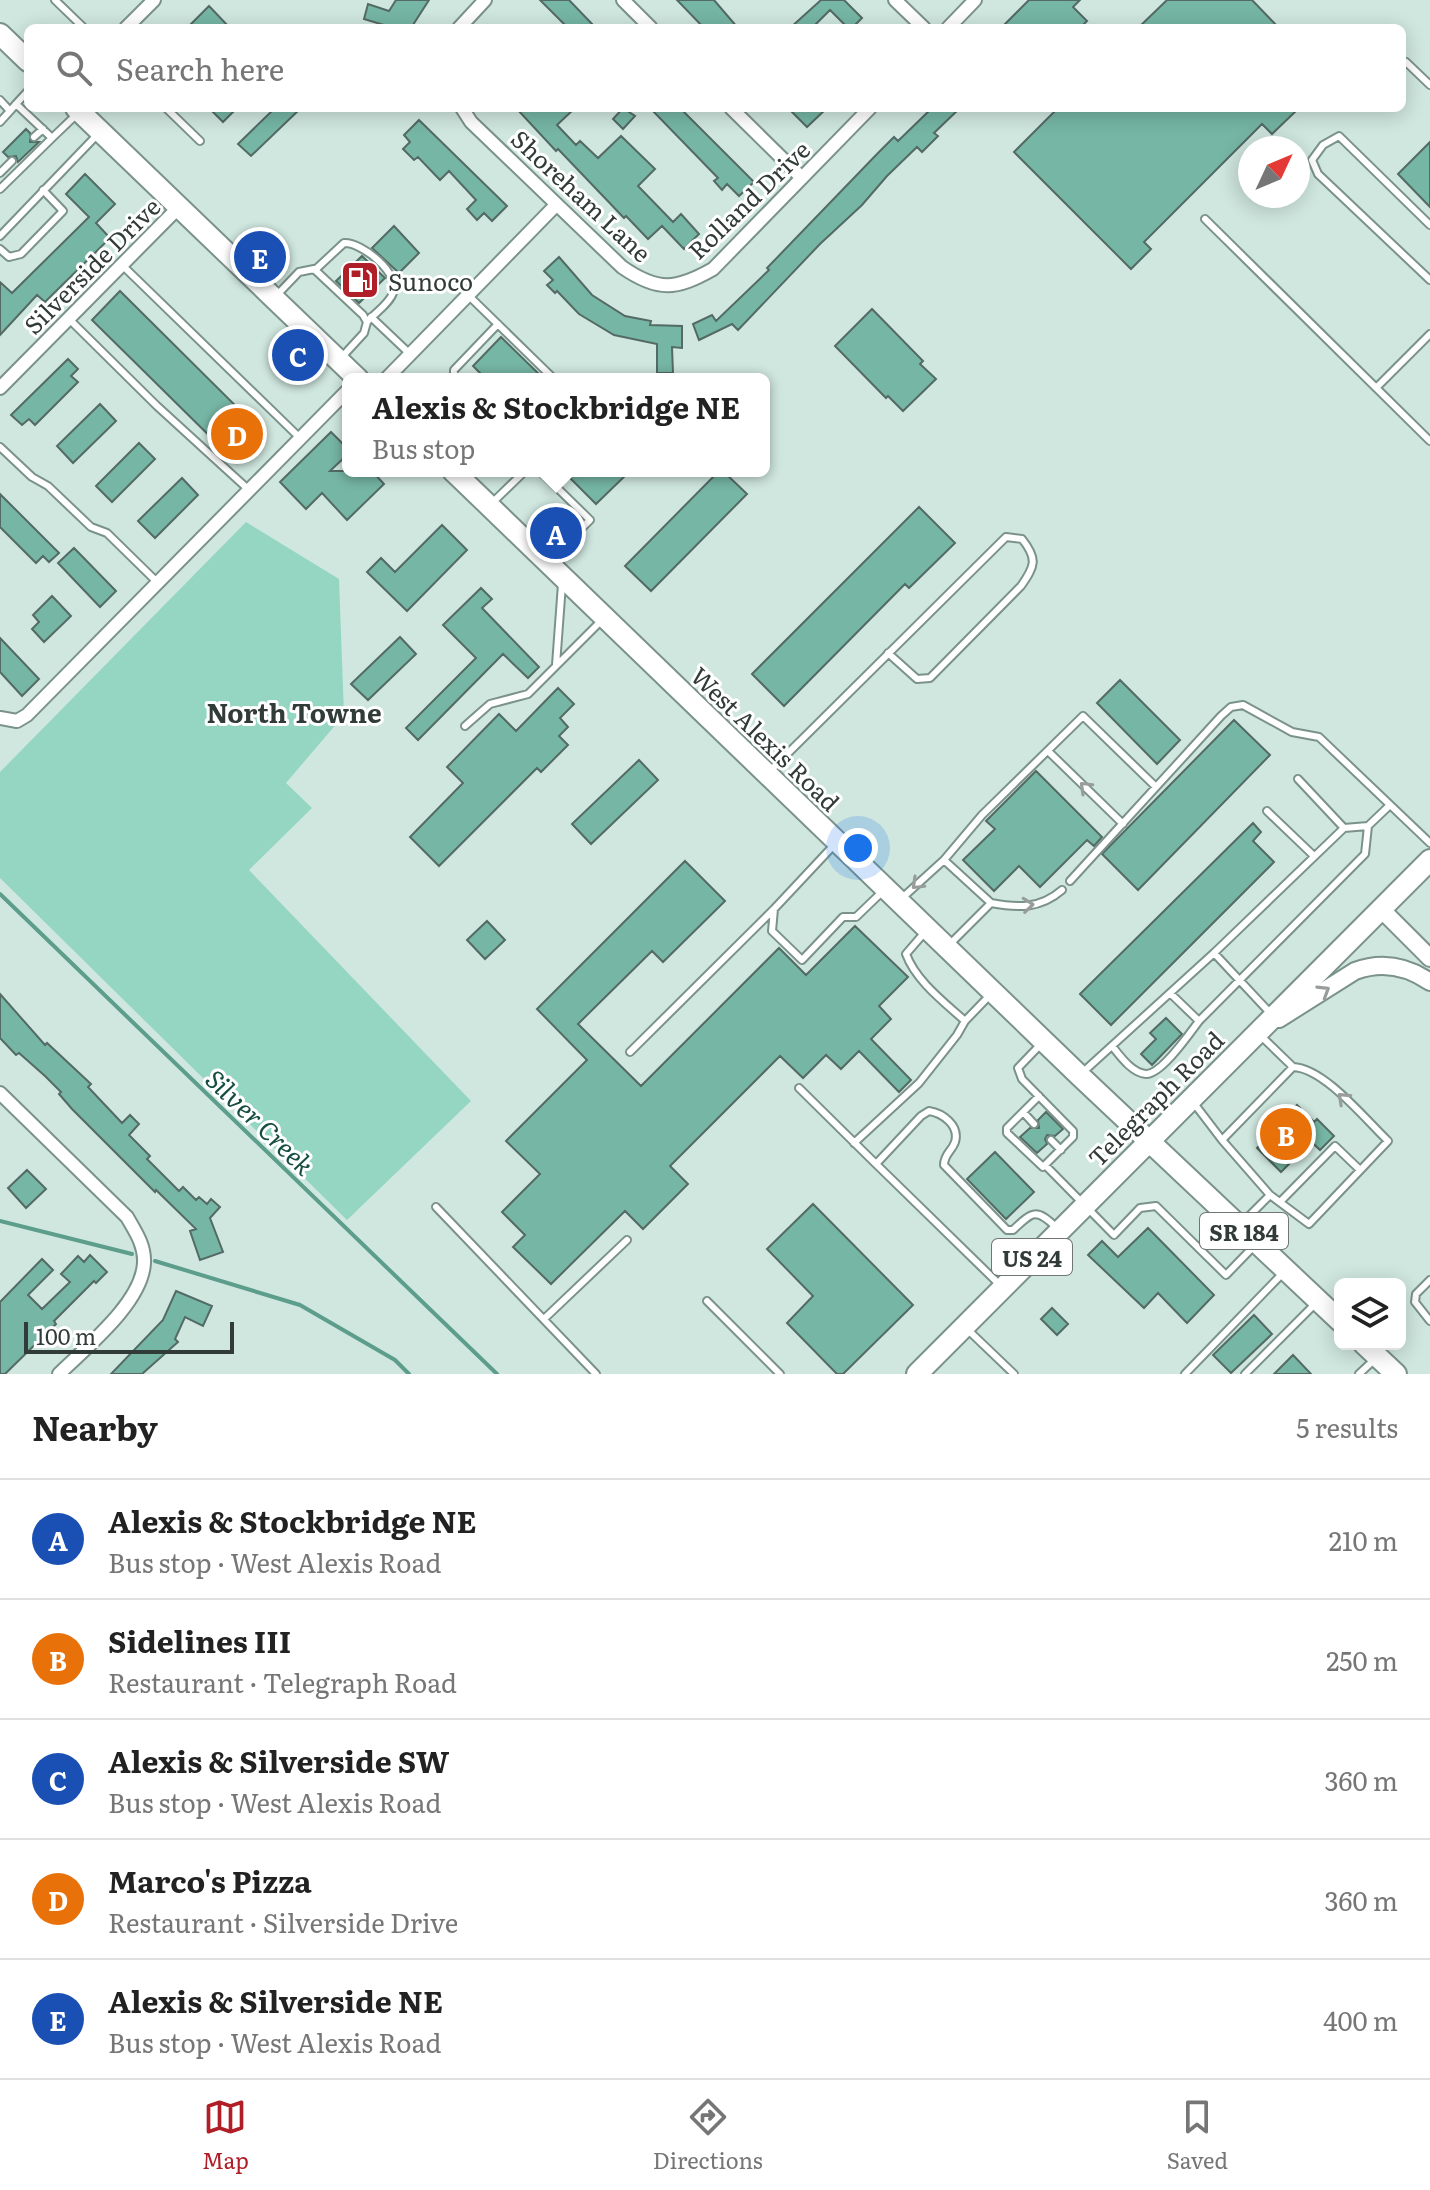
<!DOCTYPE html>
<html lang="en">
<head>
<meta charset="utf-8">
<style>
	:root { --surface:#fff; --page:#f6f6f6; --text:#222; --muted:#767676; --line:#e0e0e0; --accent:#b01e27 }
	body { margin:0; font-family:Literata,serif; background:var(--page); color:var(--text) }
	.controls { position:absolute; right:24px; bottom:24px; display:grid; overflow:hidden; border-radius:12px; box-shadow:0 4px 20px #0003 }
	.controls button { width:72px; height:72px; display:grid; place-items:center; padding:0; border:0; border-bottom:2px solid var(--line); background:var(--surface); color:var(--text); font:40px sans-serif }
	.compass { position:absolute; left:1238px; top:136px; width:72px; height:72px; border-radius:50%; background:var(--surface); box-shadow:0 4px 20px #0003; rotate:46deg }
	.scale { position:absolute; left:24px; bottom:20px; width:210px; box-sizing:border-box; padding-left:8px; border:4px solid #313b38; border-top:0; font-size:22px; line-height:28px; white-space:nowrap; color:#313b38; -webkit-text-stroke:6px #fff; paint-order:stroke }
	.you { position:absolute; left:858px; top:848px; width:28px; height:28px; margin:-20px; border:6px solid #fff; border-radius:50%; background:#1a73e8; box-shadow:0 0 0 12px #1a73e833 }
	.badge { display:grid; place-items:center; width:52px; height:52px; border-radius:50%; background:var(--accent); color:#fff; font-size:26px; font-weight:700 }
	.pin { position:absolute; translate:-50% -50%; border:4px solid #fff; box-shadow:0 2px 8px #0006 }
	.popup { position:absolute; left:342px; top:373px; width:428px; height:104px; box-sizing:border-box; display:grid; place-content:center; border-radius:12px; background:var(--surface); filter:drop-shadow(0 2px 6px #0005); font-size:26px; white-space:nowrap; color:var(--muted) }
	.popup b { font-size:30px; color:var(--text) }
	.popup::after { content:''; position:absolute; left:50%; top:100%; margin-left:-16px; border:16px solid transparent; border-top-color:var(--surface) }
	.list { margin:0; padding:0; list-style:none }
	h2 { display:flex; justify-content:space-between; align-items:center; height:104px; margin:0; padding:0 32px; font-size:34px }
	h2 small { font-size:26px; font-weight:400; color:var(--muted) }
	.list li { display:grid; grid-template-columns:52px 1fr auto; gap:24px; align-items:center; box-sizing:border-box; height:120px; padding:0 32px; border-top:2px solid var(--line) }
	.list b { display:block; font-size:30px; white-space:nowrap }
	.list p { margin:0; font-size:26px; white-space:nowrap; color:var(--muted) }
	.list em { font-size:26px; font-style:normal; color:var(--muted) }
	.icon { flex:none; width:44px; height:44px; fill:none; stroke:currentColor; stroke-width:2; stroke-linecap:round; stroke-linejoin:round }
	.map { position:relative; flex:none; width:1430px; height:1374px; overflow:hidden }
	.search { position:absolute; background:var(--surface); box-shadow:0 4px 20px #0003; left:24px; right:24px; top:24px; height:88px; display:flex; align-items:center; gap:20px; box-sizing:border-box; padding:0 28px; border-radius:12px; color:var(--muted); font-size:30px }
	.sheet { height:704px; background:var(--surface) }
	nav { display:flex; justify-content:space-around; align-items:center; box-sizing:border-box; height:112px; border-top:2px solid var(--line); background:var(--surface); font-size:22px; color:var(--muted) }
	nav a { display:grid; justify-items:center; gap:4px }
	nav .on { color:var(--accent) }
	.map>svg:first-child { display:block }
</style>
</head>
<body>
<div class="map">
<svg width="1430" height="1374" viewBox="0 0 1430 1374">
	<rect width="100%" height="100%" fill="#cfe7df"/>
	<path fill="#95d6c3" d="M246,522l93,57 5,136 -58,68 26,25 -63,62 222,231 -124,119 -347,-342v-106z"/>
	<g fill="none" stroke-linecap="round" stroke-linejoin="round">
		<path stroke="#5c9d8b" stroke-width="4" d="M0,894l497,480
			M0,1221l132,33
			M155,1261l145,44 95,55 14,14"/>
	</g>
	<path fill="#76b6a4" stroke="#546a64" stroke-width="2" d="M396,0h33l-18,28h-17l-30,-9 4,-15 21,7z
		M540,0h29l27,28h-28z
		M677,0h37l24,28h-34z
		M821,0h23l18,18 -10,10h-4l-18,-18 -18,18h-22z
		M1029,0h51l-7,7 14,14 -7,7h-79z
		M1167,0h85l27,28h-141z
		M209,6l21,22h-43z
		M209,108h28l-14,14z
		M275,108h26l-50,48 -13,-12z
		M516,108h59l-18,17 19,20 4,-4 18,17 23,-22 34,33 -17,17 35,36 8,-8 18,20 -15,15 -22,-23 -14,13 -22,-23 -2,2 -66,-69 -2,2z
		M623,108l12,8 -12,13 -10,-10z
		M650,108h30l74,74 -15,14 -12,-12 -5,6 -8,-9 4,-3z
		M788,108h39l-20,19z
		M932,108h28l-26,25 4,3 -16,16 -5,-5 -30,29 -25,29 -42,39 -82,86 -6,-6 -33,16 -6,-16 19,-9 4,6 53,-51 -2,-2 111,-115 16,-16 4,4z
		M1058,108h241l-27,26 -10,-10 -118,118 7,7 -20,20 -117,-117z
		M419,120l88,86 -15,15 -8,-8 -7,7 -10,-11 9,-9 -27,-29 -9,9 -22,-23 -4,3 -11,-11 7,-7 -6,-7z
		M26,129l4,4v9h9l-21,20 -2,-6 -8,1 -5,-5z
		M1430,142v65l-32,-33z
		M85,174l30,30 -19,19 14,15 -65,64 -8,-7 -37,40v-53l12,11 77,-76 -23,-23z
		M394,226l25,27 -20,20 -27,-25z
		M362,256l23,22 -26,25 -23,-22z
		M559,257l33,38 33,21 26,5 -1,4 32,1v22l-10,-1 1,26h-16v-29l-43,-9 -35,-21 -22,-23 -2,2 -8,-8 6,-5 -9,-9z
		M120,291l145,144 -28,28 -145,-143z
		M872,309l51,52 -3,3 16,15 -33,32 -15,-15 -2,2 -51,-52z
		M501,337l43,42h-58l-13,-13z
		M68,359l10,10 -7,7 7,6 -43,43 -6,-6 -7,6 -11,-10z
		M100,404l16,17 -43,42 -16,-17z
		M331,432l17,17v5l-18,17h42l12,13 -37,36 -25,-27 -16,16 -26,-27z
		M139,443l16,16 -43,43 -16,-16z
		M563,471h67l-34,33z
		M719,471h4l24,23 -96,97 -26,-25z
		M182,478l16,17 -43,43 -17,-17z
		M0,494l59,59 -10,9 -6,-6 -7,7 -36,-36z
		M919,507l36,36 -46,45 -4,-4 -121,122 -32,-32z
		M442,525l25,25 -60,61 -40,-39 14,-14 14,14z
		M74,548l42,43 -16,16 -42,-44z
		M481,588l11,11 -10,9 57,59 -11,11 -25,-24 -85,86 -12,-12 70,-70 -33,-33z
		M52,596l19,20 -27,26 -12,-13 7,-7 -6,-7z
		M400,637l16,17 -48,46 -17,-16z
		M0,638l39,41 -17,17 -22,-24z
		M1120,680l60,60 -23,24 -60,-61z
		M558,688l16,16 -14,14 8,9 -9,9 9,9 -27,27 -4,-4 -98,98 -29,-29 53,-54 -16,-16 52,-53 17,17z
		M1234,720l36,35 -132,135 -36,-36z
		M639,760l19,20 -67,64 -19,-20z
		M1036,771l66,66 -8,9 -7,-6 -47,47 -21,-21 -25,25 -31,-31 32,-31 -9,-8z
		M1253,823l8,9 -8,9 21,21 -163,163 -31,-31z
		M685,861l40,40 -62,61 -11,-11 -74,73 63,62 138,-138 27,27 49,-49 53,51 -29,29 12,13 -20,20 40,41 -12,12 -40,-41 -18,18 -15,-14 -23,23 -23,-22 -110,110 18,18 -45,45 -18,-18 -74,73 -38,-37 12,-12 -23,-23 38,-38 -34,-33 81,-81 -50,-51z
		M487,921l18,19 -20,19 -18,-19z
		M0,994l45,51 2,-2 44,41 -3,3 34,36 8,-8 9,9 -10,11 21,21 -3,3 32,32 4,-4 13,13 3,-3 8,7 4,-5 9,8 -10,11 13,34 -23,8 -10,-29 6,-2 -40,-39 -1,2 -83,-83 -13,-15 2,-2 -16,-16 -26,-23 -3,2 -16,-17z
		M1166,1018l16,16 -30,31 -11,-11 15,-15 -6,-6z
		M1297,1105l17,17 3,-3 17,17 -14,14 -16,-15 -17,17 7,7 -13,13 -24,-24 12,-12 -2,-2z
		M1046,1112l17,17 -8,7 -8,-1 -2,4 2,5 -10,9 -17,-16 10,-9h9l-1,-8z
		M995,1152l39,40 -28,27 -39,-40z
		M27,1170l19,19 -20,19 -18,-20z
		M813,1204l100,101 -70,69h-6l-50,-51 26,-27 -46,-47z
		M1148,1228l66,67 -27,28 -29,-30 -14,15 -56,-53 14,-14 16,16z
		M90,1255l17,17 -11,11 -2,-2 -40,40 2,3 -51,50h-5v-72l42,-43 11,11 -25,25 14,14 28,-27 -9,-8 17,-18 6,6z
		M176,1291l36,15 -9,20 -18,-9 -10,22 3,3 -36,32h-31l52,-54z
		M1052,1308l16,16 -11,11 -16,-16z
		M1254,1315l18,19 -41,39 -18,-18z
		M1293,1355l18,19h-37z"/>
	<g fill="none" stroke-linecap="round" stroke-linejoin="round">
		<g stroke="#7b928b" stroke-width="10">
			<path id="service" d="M55,0l29,28
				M1406,62l24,23
				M0,100l10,11 -10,11
				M16,104l12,-13
				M166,108l34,33
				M10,111l6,-7 36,34 24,-23
				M34,137l9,-8
				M0,173l12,-12
				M0,189l52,-51
				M1205,219l225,222
				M1430,225l-91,-89 -16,9 -11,15 6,14 112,106
				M0,236l98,-102
				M0,249l9,8 12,-3 42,-43 -20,-21
				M122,265l178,173
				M315,270l29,-27c18,-1 57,31 49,50 -4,11 -18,20 -26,29
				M468,295l86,84
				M276,296l23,-24 15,-3 49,46 4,7 -3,11 -23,25
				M371,317l39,37
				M69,319l88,87 92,84
				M454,379v-9l44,-46
				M1376,388l54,-54
				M0,447l32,30 16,9 43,41 16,6 50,49
				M540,471l50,49 -40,39
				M493,502l32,-31
				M556,665l6,-81
				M465,726l25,-22 38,-10 74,-74
				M1048,751l75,73
				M769,772l237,-235 16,2c16,20 13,27 -1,47l-91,92 -13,1 -29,-26
				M1298,779l46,49
				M1267,811l47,45
				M1368,826l22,-21
				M944,860l38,-45 101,-99 73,71
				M1070,881l151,-165 10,-9 12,-2 49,27 27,5 111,106
				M901,899l43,-39 47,43 -42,42
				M991,903c27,5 49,6 71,-13
				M774,909l-2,22 30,29 41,-43h13l26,-25
				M925,932l-19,22c10,27 38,48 59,67
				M1214,953l58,62
				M1112,1046c8,10 20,27 34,28 15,1 44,-41 53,-53
				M630,1052l144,-143 60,-64
				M1082,1073l132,-120 130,-125 24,-2 -3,28 -166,167 -29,-28
				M799,1088l77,76
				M1039,1096l-32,32v5l36,34 30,-30v-6l-51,-52 -4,-11 23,-24
				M1193,1102l29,38
				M1023,1112l11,12
				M1051,1140l10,10
				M854,1143l65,-60 38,-48 8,-14 27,-28
				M1045,1165l69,70 26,-27 16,-2 70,69 28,-29
				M1270,1195l-48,-55 71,-73
				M1280,1202l55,-56 25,24
				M436,1207l160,167
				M1241,1224l29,-29 39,29 79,-83c-23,-22 -64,-73 -95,-74l-32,-31
				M1430,1280l-14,14 -1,8 15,19
				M1000,1285l-124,-121 45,-48 8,-5c13,2 31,14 26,31 -3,9 -11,12 -11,23l63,65h6c20,-19 23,-22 44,-2
				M707,1301l73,73
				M544,1319l83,-79
				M967,1329l47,45
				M1185,1374l98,-101
				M1245,1374l71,-71
				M1359,1374l16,-15"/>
		</g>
		<g stroke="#7b928b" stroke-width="16">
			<path id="minor" d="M623,0l28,28
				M895,0l29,28
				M126,28l28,-28
				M459,28l26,-28
				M948,28l27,-28
				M462,108l9,14 151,145c36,25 54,23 91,2l157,-161
				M731,108l71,70
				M386,379l170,-174
				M0,388l179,-181
				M0,718l17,3 10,-6 321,-325
				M0,1093l127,124c8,14 18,28 17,46 -2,40 -58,84 -85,111"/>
		</g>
		<g stroke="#7b928b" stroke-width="20">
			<path id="tertiary" d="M1381,909l49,49
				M1279,1019l76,-48c27,-10 52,-5 75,11"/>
		</g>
		<g stroke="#7b928b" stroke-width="24">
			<path id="primary" d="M0,34l28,27
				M76,108l282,271
				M453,471l627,605 260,245
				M1364,1344l32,30
				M917,1374l513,-514"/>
		</g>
		<use href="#service" stroke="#fff" stroke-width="6"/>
		<use href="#minor" stroke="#fff" stroke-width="12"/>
		<use href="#tertiary" stroke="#fff" stroke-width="16"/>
		<use href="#primary" stroke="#fff" stroke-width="20"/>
	</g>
	<defs><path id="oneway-chevron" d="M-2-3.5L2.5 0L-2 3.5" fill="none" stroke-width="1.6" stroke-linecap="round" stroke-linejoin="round" transform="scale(2)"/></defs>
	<g stroke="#989d9c">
		<use href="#oneway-chevron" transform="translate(1085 787) rotate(-136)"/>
		<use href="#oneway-chevron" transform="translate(917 884) rotate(136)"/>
		<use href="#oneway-chevron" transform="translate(1028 905) rotate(-6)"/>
		<use href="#oneway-chevron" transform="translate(1324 991) rotate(-32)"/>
		<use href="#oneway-chevron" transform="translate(1343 1098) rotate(-137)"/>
	</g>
	<defs>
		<g id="fuel-square" transform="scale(2)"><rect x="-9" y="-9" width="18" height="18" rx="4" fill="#b01e27" stroke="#fff"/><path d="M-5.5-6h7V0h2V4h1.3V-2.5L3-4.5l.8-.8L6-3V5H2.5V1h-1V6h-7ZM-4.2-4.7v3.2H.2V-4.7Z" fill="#fff"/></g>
	</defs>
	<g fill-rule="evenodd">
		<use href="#fuel-square" x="360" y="280"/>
	</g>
	<g text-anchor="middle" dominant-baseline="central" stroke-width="6" stroke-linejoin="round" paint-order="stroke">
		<g fill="#fff" stroke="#6f7674" stroke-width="2">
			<rect x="1200" y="1213" width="88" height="36" rx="6"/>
			<rect x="992" y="1239" width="80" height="36" rx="6"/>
		</g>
		<g font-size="22" font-weight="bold" fill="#313b38">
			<text x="1244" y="1231">SR 184</text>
			<text x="1032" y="1257">US 24</text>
		</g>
		<g font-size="24" fill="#313b38" stroke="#fff">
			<text transform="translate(582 195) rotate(43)">Shoreham Lane</text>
			<text transform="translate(748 199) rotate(-44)">Rolland Drive</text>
			<text transform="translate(91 265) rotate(-45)">Silverside Drive</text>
			<text transform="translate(766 738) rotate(44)">West Alexis Road</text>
			<text transform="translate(1155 1098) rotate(-45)">Telegraph Road</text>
		</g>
		<g font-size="24" fill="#313b38" stroke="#fff" text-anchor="start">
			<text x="388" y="280">Sunoco</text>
		</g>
		<g font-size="26" font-weight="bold" fill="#313b38" stroke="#fff">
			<text x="294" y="711">North Towne</text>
		</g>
		<g font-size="26" font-style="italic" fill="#164d41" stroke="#fff">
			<text transform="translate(261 1121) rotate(44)">Silver Creek</text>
		</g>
	</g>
</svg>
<div class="controls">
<button><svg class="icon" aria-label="layers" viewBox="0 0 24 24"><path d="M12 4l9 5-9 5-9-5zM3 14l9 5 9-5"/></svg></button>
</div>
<svg class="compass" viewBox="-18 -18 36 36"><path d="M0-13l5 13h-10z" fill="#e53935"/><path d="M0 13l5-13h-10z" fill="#767676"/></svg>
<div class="scale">100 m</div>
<div class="you"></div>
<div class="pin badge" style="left:556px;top:533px;background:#1a4fb4">A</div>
<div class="popup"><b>Alexis &amp; Stockbridge NE</b>Bus stop</div>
<div class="pin badge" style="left:1286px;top:1134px;background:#e8710a">B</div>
<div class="pin badge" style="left:298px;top:355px;background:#1a4fb4">C</div>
<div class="pin badge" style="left:237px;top:434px;background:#e8710a">D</div>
<div class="pin badge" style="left:260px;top:257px;background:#1a4fb4">E</div>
<div class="search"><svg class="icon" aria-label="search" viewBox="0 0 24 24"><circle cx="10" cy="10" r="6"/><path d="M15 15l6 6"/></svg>Search here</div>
</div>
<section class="sheet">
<h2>Nearby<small>5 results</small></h2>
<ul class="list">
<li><span class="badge" style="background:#1a4fb4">A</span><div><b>Alexis &amp; Stockbridge NE</b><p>Bus stop · West Alexis Road</p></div><em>210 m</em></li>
<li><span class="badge" style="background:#e8710a">B</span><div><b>Sidelines III</b><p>Restaurant · Telegraph Road</p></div><em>250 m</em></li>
<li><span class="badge" style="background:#1a4fb4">C</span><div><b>Alexis &amp; Silverside SW</b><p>Bus stop · West Alexis Road</p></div><em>360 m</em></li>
<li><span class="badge" style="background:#e8710a">D</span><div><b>Marco's Pizza</b><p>Restaurant · Silverside Drive</p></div><em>360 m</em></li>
<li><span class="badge" style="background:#1a4fb4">E</span><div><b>Alexis &amp; Silverside NE</b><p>Bus stop · West Alexis Road</p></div><em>400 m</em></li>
</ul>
</section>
<nav>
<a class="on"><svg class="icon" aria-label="map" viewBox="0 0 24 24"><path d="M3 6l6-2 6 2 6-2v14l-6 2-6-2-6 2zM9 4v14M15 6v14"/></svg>Map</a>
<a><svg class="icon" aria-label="directions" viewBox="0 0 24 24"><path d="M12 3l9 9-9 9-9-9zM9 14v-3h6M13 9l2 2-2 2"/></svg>Directions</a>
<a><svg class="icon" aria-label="saved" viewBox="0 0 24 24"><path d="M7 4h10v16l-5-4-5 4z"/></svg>Saved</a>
</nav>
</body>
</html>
